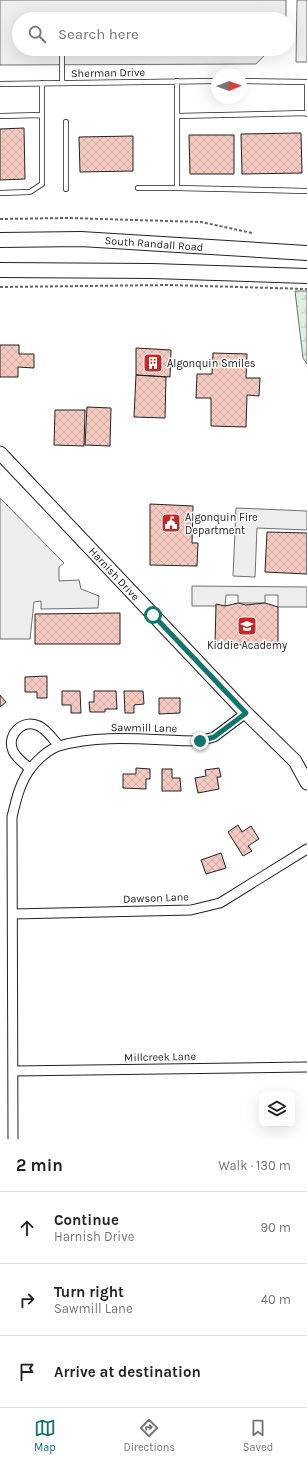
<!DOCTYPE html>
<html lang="en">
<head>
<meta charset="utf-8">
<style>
	:root { --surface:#fff; --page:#f2f2f2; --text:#202124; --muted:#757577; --line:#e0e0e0; --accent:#0f766e }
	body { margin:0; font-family:Karla,sans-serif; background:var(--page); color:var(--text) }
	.controls { position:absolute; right:12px; bottom:12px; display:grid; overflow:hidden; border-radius:8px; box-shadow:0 4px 16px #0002 }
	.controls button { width:36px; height:36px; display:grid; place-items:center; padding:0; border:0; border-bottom:1px solid var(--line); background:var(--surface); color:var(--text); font:20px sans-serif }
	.compass { position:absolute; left:211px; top:68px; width:36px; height:36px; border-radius:50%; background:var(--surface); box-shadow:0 4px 16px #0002; rotate:89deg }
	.stop { position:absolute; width:12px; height:12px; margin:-9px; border:3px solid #0f766e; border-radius:50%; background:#fff }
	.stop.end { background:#0f766e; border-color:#fff; box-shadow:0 1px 4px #0008 }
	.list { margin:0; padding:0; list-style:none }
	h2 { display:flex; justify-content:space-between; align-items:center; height:52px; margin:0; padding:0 16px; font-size:17px }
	h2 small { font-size:13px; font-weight:400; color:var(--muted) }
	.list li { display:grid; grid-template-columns:26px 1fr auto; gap:12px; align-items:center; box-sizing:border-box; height:72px; padding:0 16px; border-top:1px solid var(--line) }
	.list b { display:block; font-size:15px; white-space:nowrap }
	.list p { margin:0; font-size:13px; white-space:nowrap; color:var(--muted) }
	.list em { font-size:13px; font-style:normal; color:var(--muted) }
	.icon { flex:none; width:22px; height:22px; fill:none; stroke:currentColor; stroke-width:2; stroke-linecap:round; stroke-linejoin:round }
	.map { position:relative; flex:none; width:307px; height:1139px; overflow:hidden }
	.search { position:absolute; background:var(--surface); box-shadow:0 4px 16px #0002; left:12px; right:12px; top:12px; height:44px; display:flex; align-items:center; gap:10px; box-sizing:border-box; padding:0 14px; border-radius:22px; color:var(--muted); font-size:15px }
	.sheet { height:268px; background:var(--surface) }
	nav { display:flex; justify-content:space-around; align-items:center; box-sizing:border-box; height:56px; border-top:1px solid var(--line); background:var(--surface); font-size:11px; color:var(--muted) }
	nav a { display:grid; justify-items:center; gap:2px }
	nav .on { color:var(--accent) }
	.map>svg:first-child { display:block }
</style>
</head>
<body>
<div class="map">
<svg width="307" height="1139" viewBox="0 0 307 1139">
	<defs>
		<pattern id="wetland-marsh" width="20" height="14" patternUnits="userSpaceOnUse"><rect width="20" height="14" fill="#e0efe3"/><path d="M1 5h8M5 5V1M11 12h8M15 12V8" fill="none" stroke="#c0cdc2"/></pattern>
		<pattern id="building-cross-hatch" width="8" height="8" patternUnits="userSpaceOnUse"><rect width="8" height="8" fill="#f3c9c0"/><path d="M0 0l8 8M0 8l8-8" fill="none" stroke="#d0aca5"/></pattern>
	</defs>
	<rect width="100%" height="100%" fill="#fff"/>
	<path fill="url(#wetland-marsh)" stroke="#6f6f6f" d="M295,291h12v73l-4,-6z"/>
	<path fill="#ededed" stroke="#6f6f6f" d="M0,0h286v19h-267v30h252l-15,15 -256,1z
		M297,0h10v62h-11z
		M0,498l64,65 -5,4v14l20,-1 2,9 18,7 -1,12 -57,1v-8l-7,1 -4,37h-30z
		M236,508l71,3v19l-50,-2 -2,49 -22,-1z
		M192,586l115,1v20h-29v-12h-13v8h-27v-8h-12l-1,11h-33z"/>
	<path fill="url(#building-cross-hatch)" stroke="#222" d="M24,128l1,51 -25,1v-51z
		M301,133l1,40 -60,1 -1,-40z
		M189,135h45v39h-44z
		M133,136v35l-53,1 -1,-35z
		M0,345h19v9h15v14l-16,-1v10h-18z
		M136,348l35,2 -1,27 -34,-2z
		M213,353l34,1 -1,24h14l-1,18 -12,-1 -1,32 -35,-1v-28h-15l1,-24h15z
		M136,375l30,2 -1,41 -31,-1z
		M87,407l24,1 -1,38 -25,-1z
		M55,410h30l-1,36 -30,-1z
		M150,504l43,2 -1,37h6l-1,23 -47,-1z
		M267,532l40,1v41l-42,-2z
		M238,603l8,2 19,-2 13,4v39l-63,-2 1,-40 9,2z
		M120,613v31h-85v-30z
		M47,676v22h-10v-6h-12v-15z
		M62,691h18l1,22h-10v-8h-9z
		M94,691h22l1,18h-12v3h-15l-1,-10h5z
		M124,691h19l1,13 -10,1v8h-9z
		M0,695l6,7 -6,5z
		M159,698h21v15l-21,1z
		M136,768l14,1v10h-4v10l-23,-1v-14h13z
		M219,768l2,9h-4l2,12 -21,4 -3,-15 11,-2 -1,-6z
		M162,769h10v9h8l1,13h-19z
		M238,825l4,7 9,-6 8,13 -11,7 4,5 -9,5 -15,-24z
		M221,853l5,15 -20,6 -5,-14z"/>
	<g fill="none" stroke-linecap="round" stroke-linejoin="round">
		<g stroke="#222" stroke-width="6">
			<path id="lane" d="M177,81v107l130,3
				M241,81l66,1
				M307,82v32
				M62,83v-31l191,-3
				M0,84l217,-3
				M0,116l42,-1
				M177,116l130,-3
				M138,188h39
				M66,189v-67
				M0,193l30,-1 12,-8v-101"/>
		</g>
		<g stroke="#222" stroke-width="11">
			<path id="street" d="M30,769c-6,-6 -14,-11 -17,-18 -7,-16 10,-33 26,-25 8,4 14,13 20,20
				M13,914l178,-4 29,-7 87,-54
				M13,1071l294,-4
				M13,1139l-1,-322c4,-17 8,-35 19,-49 6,-8 18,-19 28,-22 45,-13 95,-5 140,-5l15,-4 32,-24"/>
		</g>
		<g stroke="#222" stroke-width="15">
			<path id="secondary" d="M0,453l246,260 49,48 12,22"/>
		</g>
		<g stroke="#222" stroke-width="16">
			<path id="primary" d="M0,240l81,-1 226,14
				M0,270l152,1 155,5"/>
		</g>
		<path stroke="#646464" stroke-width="2" stroke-dasharray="3 2" stroke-linecap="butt" d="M0,219l68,-1 133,4 51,11
			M0,287l169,-2 138,4"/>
		<use href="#lane" stroke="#fff" stroke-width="4.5"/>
		<use href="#street" stroke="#fff" stroke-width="9"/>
		<use href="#secondary" stroke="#fff" stroke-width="13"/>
		<use href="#primary" stroke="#fff" stroke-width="14"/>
	</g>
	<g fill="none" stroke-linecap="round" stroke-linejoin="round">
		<path stroke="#0f766e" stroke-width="5" d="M153,615l93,98 -32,24 -14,4"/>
	</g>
	<defs>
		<g id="building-square" transform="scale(1)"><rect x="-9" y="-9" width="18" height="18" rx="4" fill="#c62828" stroke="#fff"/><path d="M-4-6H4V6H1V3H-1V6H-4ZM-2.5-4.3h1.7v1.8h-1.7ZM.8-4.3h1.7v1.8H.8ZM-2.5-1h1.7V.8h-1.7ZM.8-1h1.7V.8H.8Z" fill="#fff"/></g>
		<g id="civic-square" transform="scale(1)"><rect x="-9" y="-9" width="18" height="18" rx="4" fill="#c62828" stroke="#fff"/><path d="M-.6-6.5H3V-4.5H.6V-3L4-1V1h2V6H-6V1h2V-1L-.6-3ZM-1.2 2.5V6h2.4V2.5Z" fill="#fff"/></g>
		<g id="school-square" transform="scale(1)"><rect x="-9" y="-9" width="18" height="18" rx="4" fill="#c62828" stroke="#fff"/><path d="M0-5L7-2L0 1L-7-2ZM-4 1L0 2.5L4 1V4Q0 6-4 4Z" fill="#fff"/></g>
	</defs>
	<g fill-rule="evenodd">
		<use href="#building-square" x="153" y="363"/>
		<use href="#civic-square" x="171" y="523"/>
		<use href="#school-square" x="247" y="626"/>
	</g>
	<g text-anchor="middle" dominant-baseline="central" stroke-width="3" stroke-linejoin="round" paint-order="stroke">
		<g font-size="11" fill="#222" stroke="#fff">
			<text transform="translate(108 73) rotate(-1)">Sherman Drive</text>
			<text transform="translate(154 244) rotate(4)">South Randall Road</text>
			<text transform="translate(114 574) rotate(47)">Harnish Drive</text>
			<text transform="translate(144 728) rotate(1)">Sawmill Lane</text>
			<text transform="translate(156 898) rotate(-2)">Dawson Lane</text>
			<text transform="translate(160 1057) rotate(-1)">Millcreek Lane</text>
		</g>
		<g font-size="11" fill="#222" stroke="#fff" text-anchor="start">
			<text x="167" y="363">Algonquin Smiles</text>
			<text x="185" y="517">Algonquin Fire<tspan x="185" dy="13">Department</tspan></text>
			<text x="247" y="645" text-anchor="middle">Kiddie Academy</text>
		</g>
	</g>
</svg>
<div class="controls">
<button><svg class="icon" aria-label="layers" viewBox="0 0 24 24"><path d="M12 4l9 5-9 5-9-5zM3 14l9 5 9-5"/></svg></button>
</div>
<svg class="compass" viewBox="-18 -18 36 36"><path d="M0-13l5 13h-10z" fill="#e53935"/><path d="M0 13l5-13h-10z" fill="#757577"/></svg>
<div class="stop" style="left:153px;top:615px"></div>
<div class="stop end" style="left:200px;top:741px"></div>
<div class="search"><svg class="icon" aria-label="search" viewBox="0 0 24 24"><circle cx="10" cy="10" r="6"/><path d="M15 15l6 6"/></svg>Search here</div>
</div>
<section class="sheet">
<h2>2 min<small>Walk · 130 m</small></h2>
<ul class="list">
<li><svg class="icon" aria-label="ahead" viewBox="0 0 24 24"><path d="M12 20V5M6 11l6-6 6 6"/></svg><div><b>Continue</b><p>Harnish Drive</p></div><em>90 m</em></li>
<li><svg class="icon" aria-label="right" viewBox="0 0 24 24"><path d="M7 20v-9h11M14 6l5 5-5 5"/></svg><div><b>Turn right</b><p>Sawmill Lane</p></div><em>40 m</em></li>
<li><svg class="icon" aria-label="arrive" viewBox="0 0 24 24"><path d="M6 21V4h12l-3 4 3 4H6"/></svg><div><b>Arrive at destination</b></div></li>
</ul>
</section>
<nav>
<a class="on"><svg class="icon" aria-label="map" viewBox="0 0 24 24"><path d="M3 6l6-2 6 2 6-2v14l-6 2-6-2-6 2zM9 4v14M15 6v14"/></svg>Map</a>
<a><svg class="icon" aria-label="directions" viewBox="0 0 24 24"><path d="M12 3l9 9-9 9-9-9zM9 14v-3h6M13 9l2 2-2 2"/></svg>Directions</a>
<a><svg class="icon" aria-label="saved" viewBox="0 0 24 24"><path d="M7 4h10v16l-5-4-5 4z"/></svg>Saved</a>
</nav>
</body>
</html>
